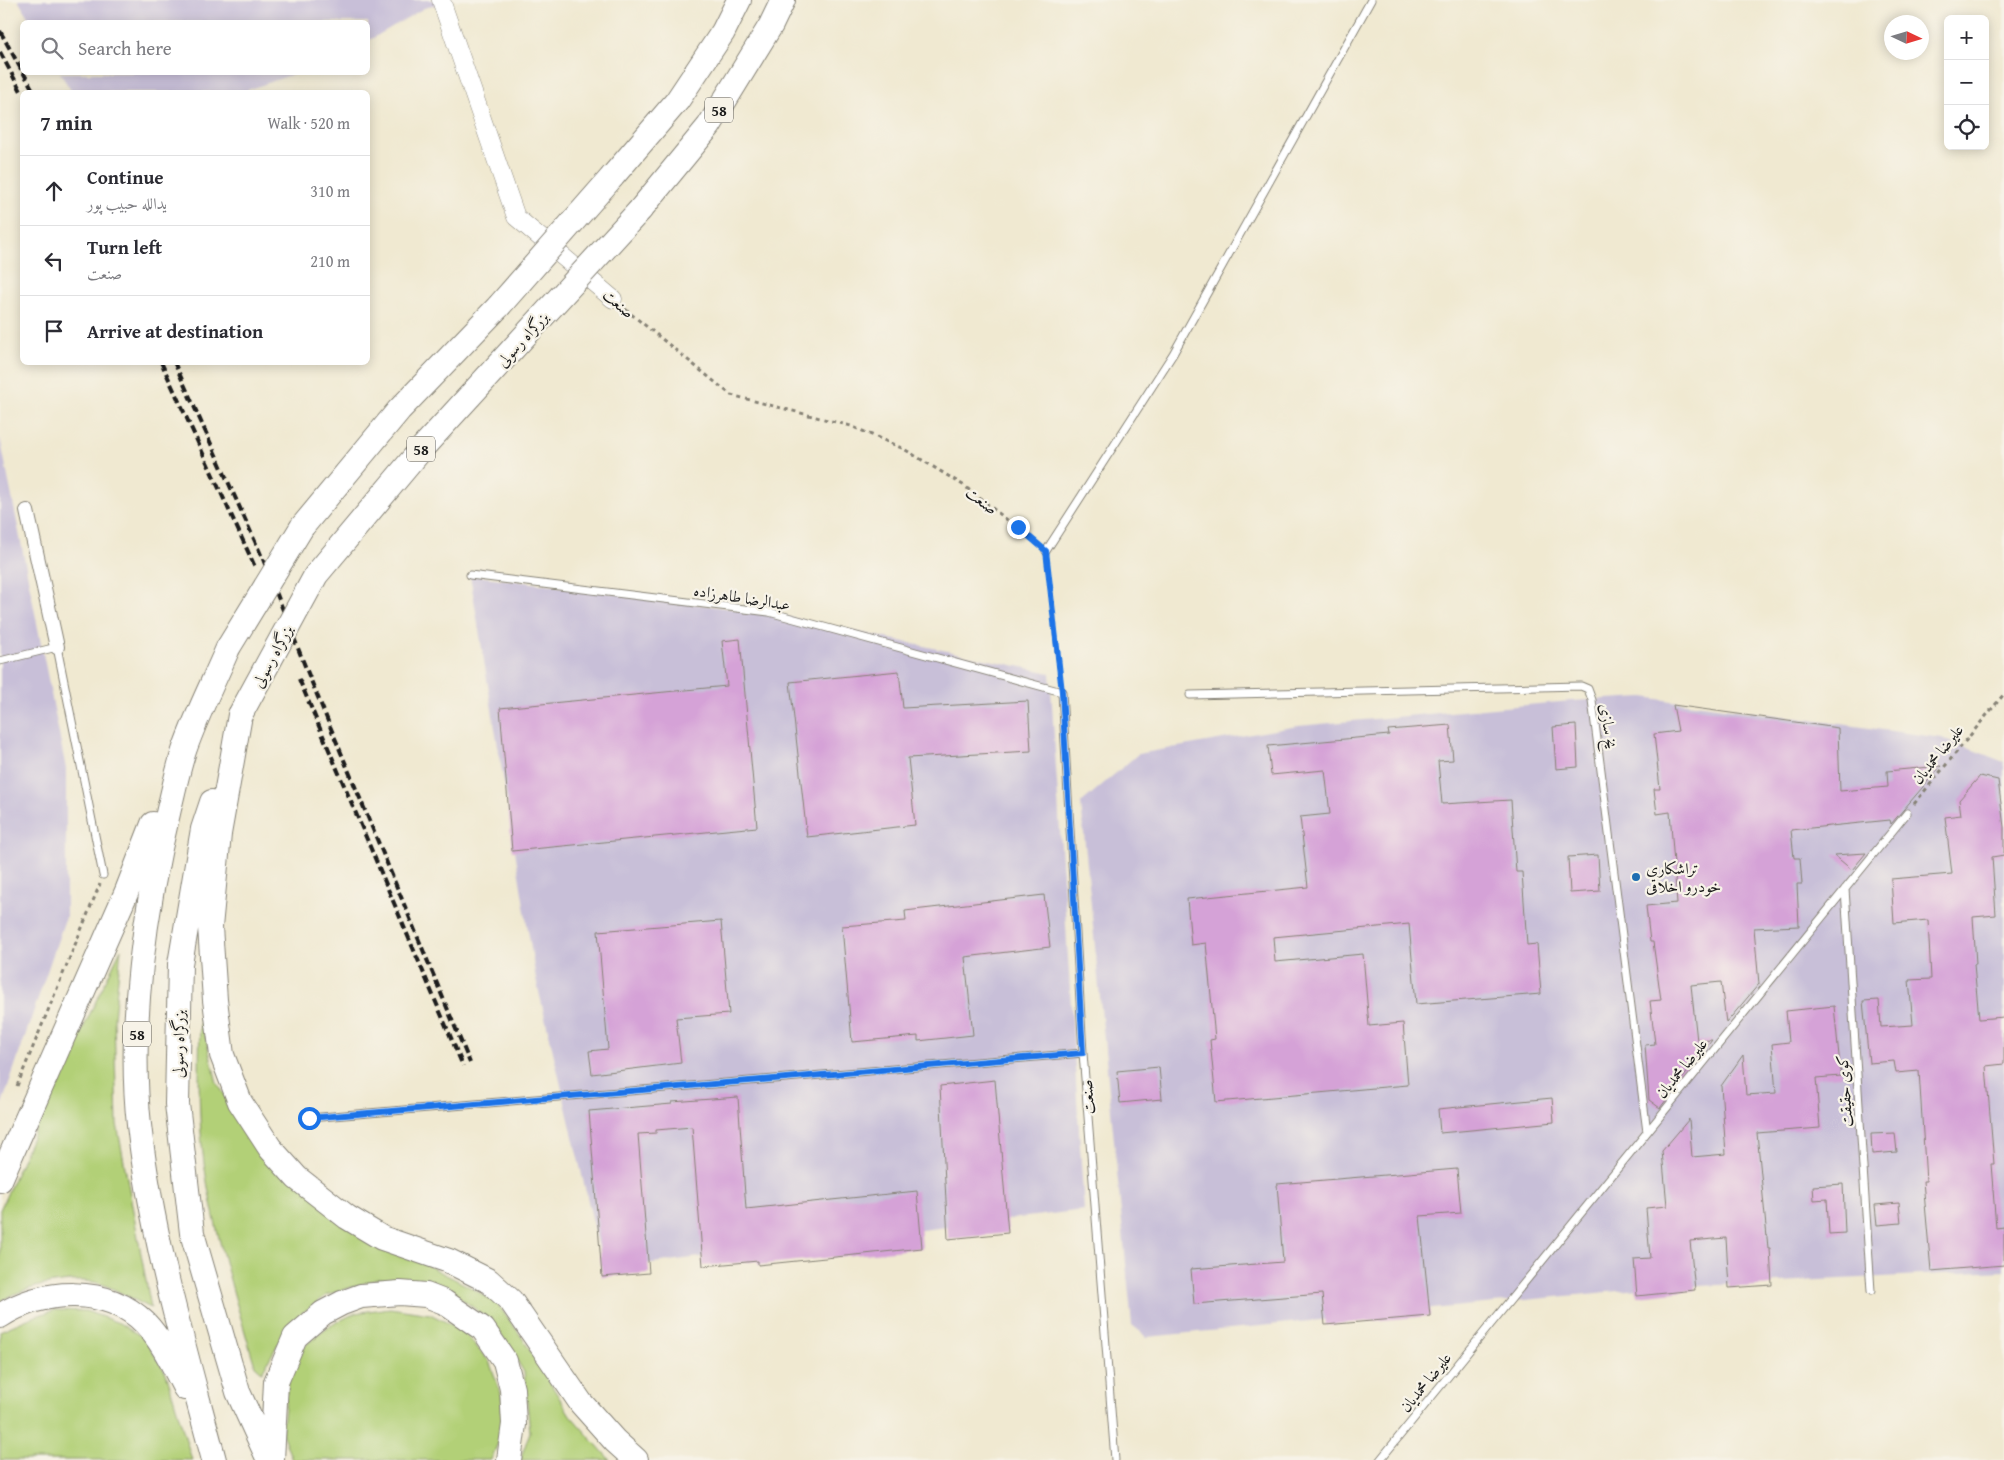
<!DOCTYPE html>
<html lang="en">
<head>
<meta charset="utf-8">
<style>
	:root { --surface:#fff; --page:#f2f2f3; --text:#2b2b33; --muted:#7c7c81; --line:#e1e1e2 }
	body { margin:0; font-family:"Gentium Book Plus",Amiri,serif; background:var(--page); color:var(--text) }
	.controls { position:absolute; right:15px; top:15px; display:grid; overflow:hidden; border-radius:8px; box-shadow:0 2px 12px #0003 }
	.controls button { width:45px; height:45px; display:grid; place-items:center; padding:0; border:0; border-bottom:1px solid var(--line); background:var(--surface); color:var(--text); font:25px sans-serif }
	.compass { position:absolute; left:1884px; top:15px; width:45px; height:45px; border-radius:50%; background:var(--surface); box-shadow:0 2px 12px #0003; rotate:94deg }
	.stop { position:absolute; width:15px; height:15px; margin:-11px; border:4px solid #1a73e8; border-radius:50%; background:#fff }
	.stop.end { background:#1a73e8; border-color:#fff; box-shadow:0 1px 5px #0008 }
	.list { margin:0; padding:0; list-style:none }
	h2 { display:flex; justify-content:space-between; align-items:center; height:65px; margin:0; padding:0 20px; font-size:21px }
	h2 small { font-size:16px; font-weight:400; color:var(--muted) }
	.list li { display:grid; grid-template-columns:32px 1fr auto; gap:15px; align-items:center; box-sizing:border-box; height:70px; padding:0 20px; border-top:1px solid var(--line) }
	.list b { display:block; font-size:19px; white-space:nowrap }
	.list p { margin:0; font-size:16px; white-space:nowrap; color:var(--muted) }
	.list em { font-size:16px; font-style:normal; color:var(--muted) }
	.icon { flex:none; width:28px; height:28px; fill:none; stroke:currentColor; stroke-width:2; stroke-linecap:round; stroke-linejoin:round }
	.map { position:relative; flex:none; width:2004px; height:1460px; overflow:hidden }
	.search { position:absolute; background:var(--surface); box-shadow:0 2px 12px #0003; left:20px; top:20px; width:350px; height:55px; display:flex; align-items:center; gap:12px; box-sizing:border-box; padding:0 18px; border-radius:8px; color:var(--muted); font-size:19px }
	.panel { position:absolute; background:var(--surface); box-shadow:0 2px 12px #0003; left:20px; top:90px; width:350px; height:275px; border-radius:8px }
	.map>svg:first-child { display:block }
</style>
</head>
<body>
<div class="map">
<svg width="2004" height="1460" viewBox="0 0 2004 1460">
	<rect width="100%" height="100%" fill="#f7f3e8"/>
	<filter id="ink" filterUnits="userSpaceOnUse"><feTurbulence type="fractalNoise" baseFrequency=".02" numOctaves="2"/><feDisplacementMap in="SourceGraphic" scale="10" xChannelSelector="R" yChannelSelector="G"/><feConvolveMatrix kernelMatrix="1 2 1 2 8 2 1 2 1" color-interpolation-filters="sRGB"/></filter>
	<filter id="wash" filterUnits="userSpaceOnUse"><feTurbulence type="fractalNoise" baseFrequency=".0096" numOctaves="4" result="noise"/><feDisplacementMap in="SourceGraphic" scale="20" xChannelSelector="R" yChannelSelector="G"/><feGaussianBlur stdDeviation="1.12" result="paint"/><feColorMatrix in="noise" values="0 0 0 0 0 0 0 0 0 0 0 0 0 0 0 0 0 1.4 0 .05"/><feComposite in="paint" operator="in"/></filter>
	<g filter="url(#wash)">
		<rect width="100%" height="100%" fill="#f0e9d1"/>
		<path fill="#c8bfd8" d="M18,0h435l-29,8 -56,33v-19h-337z
			M60,73h236l-54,19h-170z
			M0,437l66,332v147l-66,194z
			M470,575l309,40 271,58 34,537 -480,59 -68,-290z
			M1643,697l299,41 62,24v509l-366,18 -491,48 -15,-12 -51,-522 57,-49 160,-28 273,-25z"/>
		<path fill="#b2d077" stroke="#67764a" d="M121,949l-7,69 3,106 34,184c-16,-7 -38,-21 -53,-25 -26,-7 -77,4 -98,19v-92l50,-113z
			M200,1015l17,68 29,45 159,126 63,32 29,17 24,33 49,79 40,45h-90l10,-28 -6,-60 -29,-48 -37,-28 -28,-14 -53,-3 -50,16 -36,26 -29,51 -7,-6c-18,-61 -37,-122 -48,-184 -10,-55 -8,-112 -7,-167z
			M390,1308l40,6 32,16 27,31 13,35v37l-11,27h-199l-10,-27 6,-52 15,-34 23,-19 29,-15z
			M55,1310l31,1 33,12 25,15 22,35 26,87h-192v-129l30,-13z"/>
		<g id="blocks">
			<path fill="#d5a2d7" d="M740,639l17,188 -245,24 -12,-143 227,-22 -5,-45z
				M899,671l4,37 125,-7 3,50 -123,7 7,67 -108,12 -17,-155z
				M1673,705l165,23 2,63 48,-4 -1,-16 54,-5 -50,58 -1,-4 -99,10 3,28h6l2,26h-5l2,42 -45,2 5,56 -33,39 -5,-41 -30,3 6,56 15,-1 -52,68 -11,-8 -4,-55 10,-1 -5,-43 11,-1 -8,-58h-3l-4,-36 31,-3 -7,-91 -13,2 -3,-25h6l-6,-55 24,-3z
				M1450,725l3,35 -15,1 4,43 69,-4 5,72h6l5,73 10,-1 4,50 -125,10 -7,-80 -136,13 2,25 88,-8 6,72 34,-3 5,62 -192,17 -6,-62 5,-1 -9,-96 -15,2 -4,-46 121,-12 -8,-70 30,-3 -5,-44 -54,5 -3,-29 121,-11 -1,-5z
				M1576,725l2,42 -22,2 -3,-42z
				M1980,776l18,4 6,47v28l-12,2 4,58 -23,2 3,47h-2l5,55 25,-2v47l-18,2 8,98h-3l5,64 8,-1v38l-73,6 -8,-90h3l-7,-110 -23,2 -2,-12 -25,2 -6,-62 16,-1 2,27 32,-2 -4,-45 22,-1 -3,-59 -34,3 -3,-44 61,-5 -7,-57 16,-2 -2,-15z
				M1866,853l-14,17 -18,-15z
				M1598,855l2,36 -30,2 -2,-36z
				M1044,895l6,52 -85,10 8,78 -55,6v-5l-66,6 -10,-116 64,-5 -1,-10z
				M721,921l8,93 -53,4 5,45 -89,11 -3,-23 19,-2 -10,-118z
				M1834,1006l7,70 -25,2 4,50 -63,5 11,115h2l2,37 -43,3 -3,-50 -36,3 5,49 -58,6 -3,-37 16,-1 -4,-50 21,-2 -5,-55 27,-32 3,38 34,-3 -5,-68 22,-31 3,40 30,-2 -4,-49 17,-2 -3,-31z
				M1159,1067l3,32 -42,4 -3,-32z
				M995,1080l13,153 -60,6 -8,-153z
				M738,1097l8,112 171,-18 5,57 -164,17v-4l-55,5 -11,-139 -36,3v3l-18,1 11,139 -47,4 -13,-166 83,-7v-2z
				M1552,1098l2,24 -114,11 -2,-24z
				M1895,1133l2,19 -25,2 -1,-20z
				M1457,1169l4,44 -41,3 10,100 -105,9 -3,-31 -128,10 -3,-35 92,-7 -6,-78z
				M1843,1184l2,49 -16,1 -2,-35 -13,1 -1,-14z
				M1899,1203l2,20 -24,2 -2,-20z"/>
		</g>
	</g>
	<g filter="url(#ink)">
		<use href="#blocks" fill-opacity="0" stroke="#868276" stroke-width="1"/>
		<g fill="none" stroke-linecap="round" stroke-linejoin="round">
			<g stroke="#868276" stroke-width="9">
				<path id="service" d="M1046,551l127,-197 198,-354
					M470,575l299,37 293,80 21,361 32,407
					M0,661l57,-14 46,228
					M1190,695l391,-9 7,3 4,11 55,432
					M1845,889l26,402
					M309,1118l774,-65
					M1380,1460l527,-647"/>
			</g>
			<g stroke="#868276" stroke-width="16">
				<path id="minor" d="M27,511l30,136"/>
			</g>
			<g stroke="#868276" stroke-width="19">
				<path id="tertiary" d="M441,0l75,217 97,82"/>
			</g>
			<g stroke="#868276" stroke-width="26">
				<path id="trunk" d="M612,177l65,-76 46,-69 16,-32
					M640,210l69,-84 62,-101 12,-25
					M302,527l97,-117 100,-104
					M240,715l-21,119 -9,93 5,73 7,55 18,47 30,46 27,30 50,39 35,21 67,23 40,20 22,20 70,102 34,38 21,19
					M212,802l-9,27 -23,135 -3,140 15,129 46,159 31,68
					M0,1180l127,-289 26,-67
					M0,1316c43,-27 107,-31 145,7 18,19 28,42 40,65
					M214,1460c-29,-110 -62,-221 -75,-335 -11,-101 6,-218 30,-316 5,-20 9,-41 16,-61 12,-34 29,-67 43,-100
					M272,1460l4,-78 19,-45 28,-24 19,-10 19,-7 39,-3 26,2 18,7 39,27 22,32 7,28 2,35 -5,36"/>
			</g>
			<path stroke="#868276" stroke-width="3" stroke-dasharray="4 4" stroke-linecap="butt" d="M625,309l106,86 120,31 53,23 59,36 76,60
				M1047,561l13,120
				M1914,804l90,-110
				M17,1086l83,-202"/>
			<use href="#service" stroke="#fff" stroke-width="7"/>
			<use href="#minor" stroke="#fff" stroke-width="14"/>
			<use href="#tertiary" stroke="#fff" stroke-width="18"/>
			<use href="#trunk" stroke="#fff" stroke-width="24"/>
			<path stroke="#1c1c1c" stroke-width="4" stroke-dasharray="8 4" stroke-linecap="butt" d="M0,31l22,40
				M0,52l22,41
				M23,72l11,20
				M161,362l95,207
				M174,362l89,197 42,107 165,397
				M299,679l164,387"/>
			<g stroke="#868276" stroke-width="26" stroke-linecap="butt">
				<path id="trunk-bridge" d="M499,306l113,-129
					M228,648l74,-121
					M240,715l76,-140 108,-129 216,-236"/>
			</g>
			<use href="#trunk-bridge" stroke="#fff" stroke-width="24"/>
		</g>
	</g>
	<g fill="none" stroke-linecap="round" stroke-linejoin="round" filter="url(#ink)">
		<path stroke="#1a73e8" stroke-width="6" d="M309,1118l774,-65 -21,-361 -16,-141 -28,-24"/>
	</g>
	<circle fill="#1f6fb2" stroke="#f7f3e8" stroke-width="2" cx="1636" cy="877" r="5"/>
	<g text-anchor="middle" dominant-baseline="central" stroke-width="4.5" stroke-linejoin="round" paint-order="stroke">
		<g fill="#f7f3e8" stroke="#5e5c59" stroke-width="1">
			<rect x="705" y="97.5" width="28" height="25" rx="4"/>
			<rect x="407" y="436.5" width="28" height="25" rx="4"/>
			<rect x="123" y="1021.5" width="28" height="25" rx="4"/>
		</g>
		<g font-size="15" font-weight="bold" fill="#1c1c1c">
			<text x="719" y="110">58</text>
			<text x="421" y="449">58</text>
			<text x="137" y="1034">58</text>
		</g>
		<g font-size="16" fill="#1c1c1c" stroke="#f7f3e8">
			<text transform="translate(619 303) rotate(40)">صنعت</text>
			<text transform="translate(522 339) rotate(-48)">بزرگراه رسولی</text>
			<text transform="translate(982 500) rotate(37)">صنعت</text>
			<text transform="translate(742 597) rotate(9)">عبدالرضا طاهرزاده</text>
			<text transform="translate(272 656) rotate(-62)">بزرگراه رسولی</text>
			<text transform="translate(1609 726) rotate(82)">یخ سازی</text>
			<text transform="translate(1937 754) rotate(-51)">علیرضا محمدیان</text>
			<text transform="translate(178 1044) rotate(-89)">بزرگراه رسولی</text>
			<text transform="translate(1681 1068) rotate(-51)">علیرضا محمدیان</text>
			<text transform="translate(1844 1091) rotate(-94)">کوی حقیقت</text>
			<text transform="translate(1087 1097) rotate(-95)">صنعت</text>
			<text transform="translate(1425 1382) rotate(-51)">علیرضا محمدیان</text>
		</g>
		<g font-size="16" fill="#1c1c1c" stroke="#f7f3e8" text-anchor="start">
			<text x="1646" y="868">تراشکاری<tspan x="1646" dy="18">خودرو اخلاقی</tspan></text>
		</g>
	</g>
</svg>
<div class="controls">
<button>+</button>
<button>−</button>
<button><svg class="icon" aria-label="locate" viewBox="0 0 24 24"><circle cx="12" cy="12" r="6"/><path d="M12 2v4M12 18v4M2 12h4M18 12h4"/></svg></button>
</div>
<svg class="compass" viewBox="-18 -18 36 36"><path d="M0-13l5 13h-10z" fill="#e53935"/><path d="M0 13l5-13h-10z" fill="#7c7c81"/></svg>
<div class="stop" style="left:309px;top:1118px"></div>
<div class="stop end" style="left:1018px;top:527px"></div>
<div class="search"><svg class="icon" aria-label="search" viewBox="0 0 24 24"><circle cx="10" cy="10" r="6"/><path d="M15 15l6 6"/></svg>Search here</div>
<section class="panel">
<h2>7 min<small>Walk · 520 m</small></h2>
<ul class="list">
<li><svg class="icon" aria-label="ahead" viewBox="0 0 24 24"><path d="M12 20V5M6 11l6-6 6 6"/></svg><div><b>Continue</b><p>یدالله حبیب پور</p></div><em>310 m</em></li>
<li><svg class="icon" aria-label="left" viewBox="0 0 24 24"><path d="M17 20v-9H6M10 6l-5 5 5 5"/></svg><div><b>Turn left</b><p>صنعت</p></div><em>210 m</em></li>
<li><svg class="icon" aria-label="arrive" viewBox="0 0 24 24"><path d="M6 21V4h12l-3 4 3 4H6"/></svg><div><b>Arrive at destination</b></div></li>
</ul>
</section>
</div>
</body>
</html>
